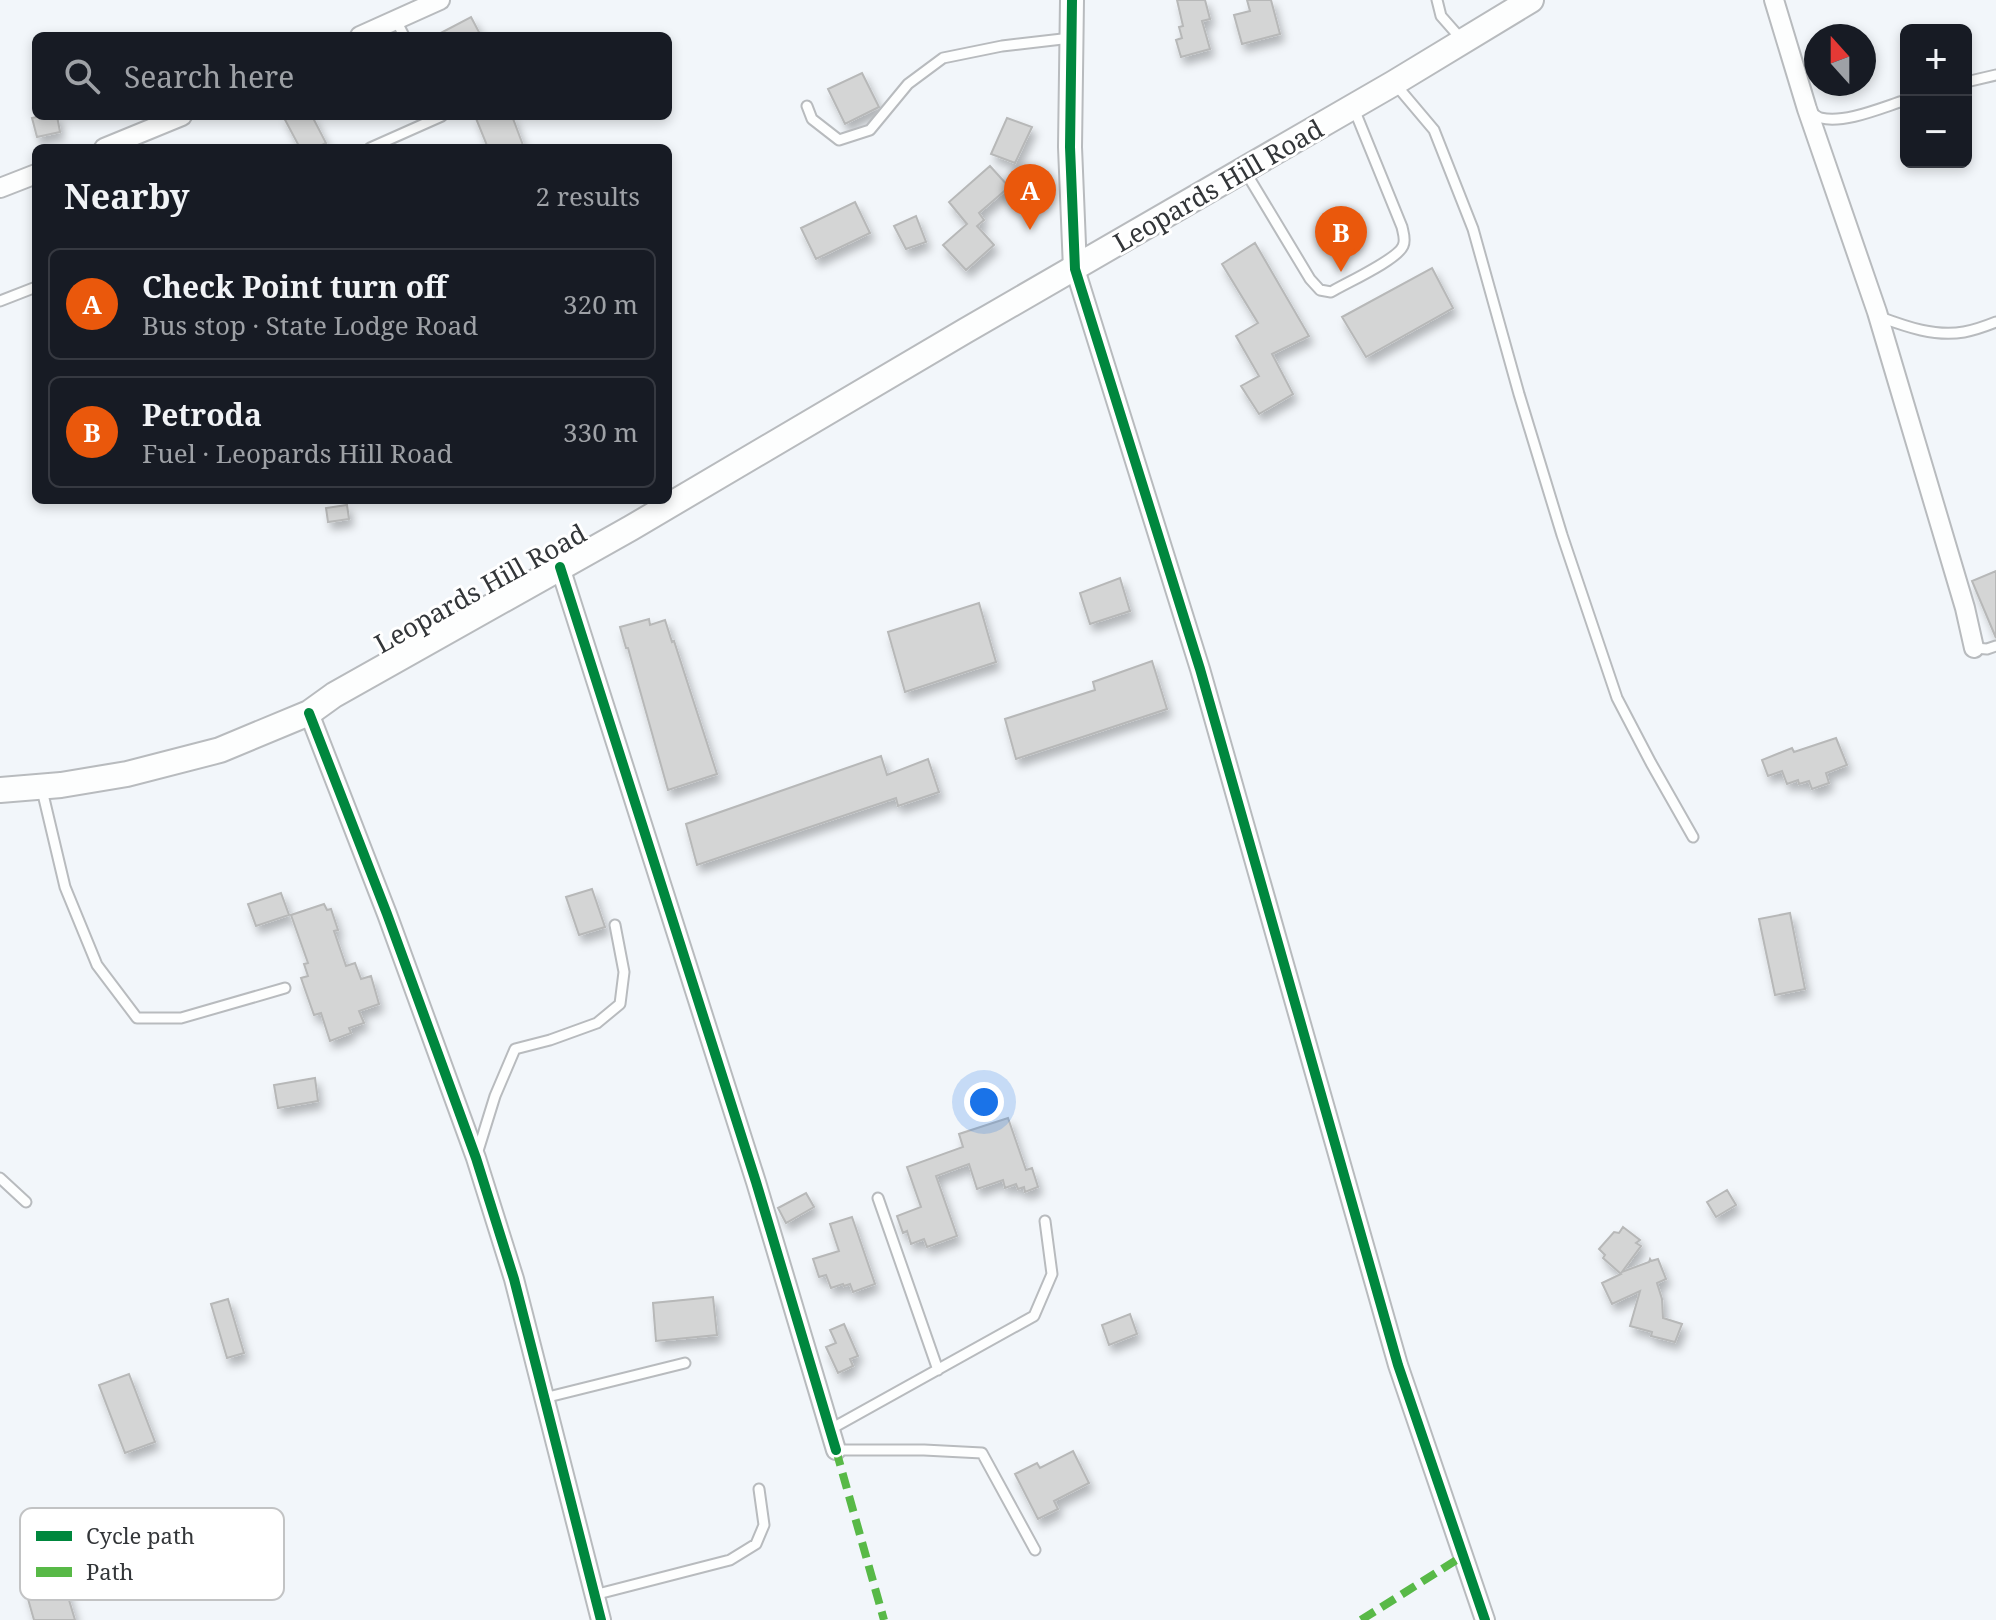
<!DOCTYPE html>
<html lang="en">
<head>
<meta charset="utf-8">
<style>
	:root { --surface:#171b24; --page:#242831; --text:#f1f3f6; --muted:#9ea1a6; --line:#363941; --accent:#ea580c }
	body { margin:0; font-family:"Noto Serif",serif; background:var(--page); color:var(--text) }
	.controls { position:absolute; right:24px; top:24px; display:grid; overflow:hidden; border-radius:12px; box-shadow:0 4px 12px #0003 }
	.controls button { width:72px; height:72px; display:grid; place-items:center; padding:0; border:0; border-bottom:2px solid var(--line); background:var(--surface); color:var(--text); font:40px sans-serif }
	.compass { position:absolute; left:1804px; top:24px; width:72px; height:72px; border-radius:50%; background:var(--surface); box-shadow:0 4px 12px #0003; rotate:339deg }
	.you { position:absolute; left:984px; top:1102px; width:28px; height:28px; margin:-20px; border:6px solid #fff; border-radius:50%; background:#1a73e8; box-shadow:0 0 0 12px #1a73e833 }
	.badge { display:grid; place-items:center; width:52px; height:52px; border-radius:50%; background:var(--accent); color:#fff; font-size:26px; font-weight:700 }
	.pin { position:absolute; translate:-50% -66px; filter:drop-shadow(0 2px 4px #0008) }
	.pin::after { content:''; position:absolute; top:42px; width:28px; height:24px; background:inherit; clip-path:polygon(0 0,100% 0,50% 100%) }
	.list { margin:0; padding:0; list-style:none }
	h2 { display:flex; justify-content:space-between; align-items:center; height:104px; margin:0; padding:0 32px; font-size:34px }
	h2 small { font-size:26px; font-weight:400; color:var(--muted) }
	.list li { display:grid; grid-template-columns:52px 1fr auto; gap:24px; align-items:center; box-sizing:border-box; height:112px; margin:0 16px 16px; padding:0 16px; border:2px solid var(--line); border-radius:12px }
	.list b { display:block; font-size:30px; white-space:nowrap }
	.list p { margin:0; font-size:26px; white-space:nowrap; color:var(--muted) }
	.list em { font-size:26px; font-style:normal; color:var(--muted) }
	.icon { flex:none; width:44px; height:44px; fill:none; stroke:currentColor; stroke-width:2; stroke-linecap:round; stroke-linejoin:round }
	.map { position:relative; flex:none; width:1996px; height:1620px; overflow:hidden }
	.search { position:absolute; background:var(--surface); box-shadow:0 4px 12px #0003; left:32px; top:32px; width:640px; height:88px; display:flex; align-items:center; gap:20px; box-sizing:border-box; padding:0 28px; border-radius:12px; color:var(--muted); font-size:30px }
	.panel { position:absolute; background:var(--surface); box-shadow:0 4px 12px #0003; left:32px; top:144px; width:640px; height:360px; border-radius:12px }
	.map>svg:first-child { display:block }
</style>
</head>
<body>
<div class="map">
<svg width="1996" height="1620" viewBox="0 0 1996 1620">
	<defs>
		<filter id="shadow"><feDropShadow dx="4" dy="7" stdDeviation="4" flood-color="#0004"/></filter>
	</defs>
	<rect width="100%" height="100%" fill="#f2f6fa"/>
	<path fill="#d4d5d5" stroke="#b7b8b8" stroke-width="2" filter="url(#shadow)" d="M1177,0h28l5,19 -8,2 8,28 -29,8 -5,-17 6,-2 -3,-11 4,-1z
		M1247,0h24l9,34 -38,10 -8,-29 16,-4z
		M471,17l10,19h-46z
		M862,73l17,34 -34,17 -17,-35z
		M41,116h16l3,16 -23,5 -5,-19z
		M283,116h29l14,27 -10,5h-16z
		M475,116h37l12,32h-36z
		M1007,118l25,9 -17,36 -24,-9z
		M990,166l19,21 -30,26 5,7 -7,6 17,19 -28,25 -23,-25 24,-21 -18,-22z
		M855,202l15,31 -54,26 -15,-31z
		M916,216l10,26 -20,7 -12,-23z
		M1255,243l54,93 -37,18 21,40 -34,20 -18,-28 18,-10 -23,-40 22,-13 -36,-59z
		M1432,268l21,40 -87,49 -24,-40z
		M347,505l2,14 -21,3 -2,-14z
		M1996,571v67l-24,-57z
		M1120,578l10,33 -40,13 -10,-31z
		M979,603l17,59 -91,30 -17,-60z
		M649,619l1,6 15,-5 7,22 2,-1 43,133 -49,16 -40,-142h-2l-6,-21z
		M1152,661l15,48 -151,50 -11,-40 90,-29 -2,-8z
		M1836,738l11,27 -21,8 3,10 -17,6 -3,-8 -10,3 -1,-4 -11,4 -5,-13 -14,5 -6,-16 30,-12 2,4z
		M881,756l6,19 41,-16 11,33 -41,14 -2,-8 -199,67 -11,-41z
		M592,889l13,38 -26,8 -13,-38z
		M281,893l8,22 -33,11 -8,-22z
		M324,904l3,6 4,-1 7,21 -4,1 12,35 9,-3 6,16 10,-3 8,28 -20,7 5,12 -15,5 2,5 -21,8 -9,-28 -7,2 -13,-37 7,-2 -4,-12 4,-1 -17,-48z
		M1790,913l15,76 -30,6 -16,-76z
		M315,1078l3,23 -40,7 -4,-23z
		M1008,1118l18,52 6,-2 6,19 -13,5 -1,-5 -6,2 -2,-5 -11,4 -2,-8 -26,9 -8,-25 -33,12 21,60 -30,11 -3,-8 -13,5 -4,-13 -4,2 -6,-17 24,-9 -14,-40 56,-20 -4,-13z
		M1727,1190l9,15 -20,12 -9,-15z
		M806,1193l8,14 -28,16 -8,-15z
		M852,1217l23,67 -22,8 -3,-8 -6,2 -1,-2 -12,4 -5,-13 -7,2 -6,-18 26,-8 -9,-27z
		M1623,1227l17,13 -4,3 5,3 -19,26 27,-10 1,-3 1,2 7,-2 8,20 -9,4 5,16 1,19 19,6 -7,18 -24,-6 1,-4 -22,-6 10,-35 -28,13 -10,-21 19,-9 -18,-16 2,-3 -6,-6 15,-17 5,1z
		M713,1297l4,38 -61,6 -3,-38z
		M228,1299l16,54 -17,5 -16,-54z
		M1130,1314l7,20 -28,11 -7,-20z
		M844,1324l14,32 -8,3 3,7 -15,7 -12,-26 10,-4 -6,-13z
		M129,1374l26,68 -30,11 -26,-68z
		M1073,1451l16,32 -35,18 4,8 -20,10 -23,-45 22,-11 3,5z
		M63,1580l12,40h-41l-8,-28z"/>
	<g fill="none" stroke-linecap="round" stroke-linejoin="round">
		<g stroke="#b8bbbe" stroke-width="13">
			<path id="service" d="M1437,0l4,16 22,25
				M396,20l8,16
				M1966,82l30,-7
				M1396,85l38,45 39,99 46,165 43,141 55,163 34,65 42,74
				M807,106l5,13 27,21 31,-10 38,-46 35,-26 59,-12 69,-8
				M1810,111c4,3 7,6 11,7 24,6 62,-11 85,-18
				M370,148l72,-32
				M1245,171l65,108 10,11 11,2c15,-9 66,-32 72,-46 3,-6 0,-14 -1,-19l-48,-118
				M0,301l36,-14
				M1879,315l1,2c27,10 55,20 84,15 11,-2 22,-6 32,-10
				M1974,648l13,1 9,-3
				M42,790l23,97 32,78 40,53h44l104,-30
				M477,1154l18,-58 20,-47 35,-9 47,-17 23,-19 4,-32 -9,-47
				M0,1178l26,24
				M878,1198l60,172
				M544,1398l141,-35
				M829,1430l205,-114 18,-42 -7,-53
				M836,1450h88l58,3 53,97
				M594,1595l136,-35 26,-16 8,-19 -5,-36"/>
		</g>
		<g stroke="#b8bbbe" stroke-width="22">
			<path id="minor" d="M1774,0l33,109 70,203 88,296 9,40
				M360,36l80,-36
				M104,148l78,-32
				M0,188l36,-14
				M1075,269l125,400 198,696 87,255
				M560,567l196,615 80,268
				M309,713l78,201 89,244 38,121 87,341"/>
		</g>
		<g stroke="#b8bbbe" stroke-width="26">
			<path id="tertiary" d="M1072,0l-2,147 5,122"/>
		</g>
		<g stroke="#b8bbbe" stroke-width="28">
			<path id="secondary" d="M0,790l61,-5 66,-11 93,-24 89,-37 25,-18 297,-167 334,-197 429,-248 137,-83"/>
		</g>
		<use href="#service" stroke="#fdfefe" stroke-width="9"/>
		<use href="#minor" stroke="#fdfefe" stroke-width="18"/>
		<use href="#tertiary" stroke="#fdfefe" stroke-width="22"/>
		<use href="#secondary" stroke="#fdfefe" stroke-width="24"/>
		<path stroke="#58b947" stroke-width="8" stroke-dasharray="16 8" stroke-linecap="butt" d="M836,1450l48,170
			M1361,1620l102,-64"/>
		<g stroke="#fff" stroke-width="15">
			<path id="cycleway" d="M1072,0l-2,147 5,122 125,400 198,696 87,255
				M560,567l196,615 80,268
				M309,713l78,201 89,244 38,121 87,341"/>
		</g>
		<use href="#cycleway" stroke="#00873e" stroke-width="10"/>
	</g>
	<g text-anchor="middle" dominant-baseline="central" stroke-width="6" stroke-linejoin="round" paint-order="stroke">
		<g font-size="26" fill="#333639" stroke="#fff">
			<text transform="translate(1218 185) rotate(-30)">Leopards Hill Road</text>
			<text transform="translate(480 588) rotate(-29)">Leopards Hill Road</text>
		</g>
	</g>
	<rect x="20" y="1508" width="264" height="92" rx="12" fill="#fff" stroke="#c2c3c4" stroke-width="2"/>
	<rect x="36" y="1531" width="36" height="10" fill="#00873e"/>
	<rect x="36" y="1567" width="36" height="10" fill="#58b947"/>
	<g font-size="22" fill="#333639">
		<text x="86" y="1544">Cycle path</text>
		<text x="86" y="1580">Path</text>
	</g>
</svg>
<div class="controls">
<button>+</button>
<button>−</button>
</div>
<svg class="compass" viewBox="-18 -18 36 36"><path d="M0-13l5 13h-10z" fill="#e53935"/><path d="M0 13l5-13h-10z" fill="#9ea1a6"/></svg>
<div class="you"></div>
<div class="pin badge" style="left:1030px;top:230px">A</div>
<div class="pin badge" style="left:1341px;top:272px">B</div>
<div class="search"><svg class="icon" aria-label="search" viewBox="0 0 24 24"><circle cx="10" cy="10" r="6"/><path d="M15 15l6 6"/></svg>Search here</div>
<section class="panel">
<h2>Nearby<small>2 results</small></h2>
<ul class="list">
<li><span class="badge">A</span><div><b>Check Point turn off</b><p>Bus stop · State Lodge Road</p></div><em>320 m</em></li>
<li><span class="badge">B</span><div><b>Petroda</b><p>Fuel · Leopards Hill Road</p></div><em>330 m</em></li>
</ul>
</section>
</div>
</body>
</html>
